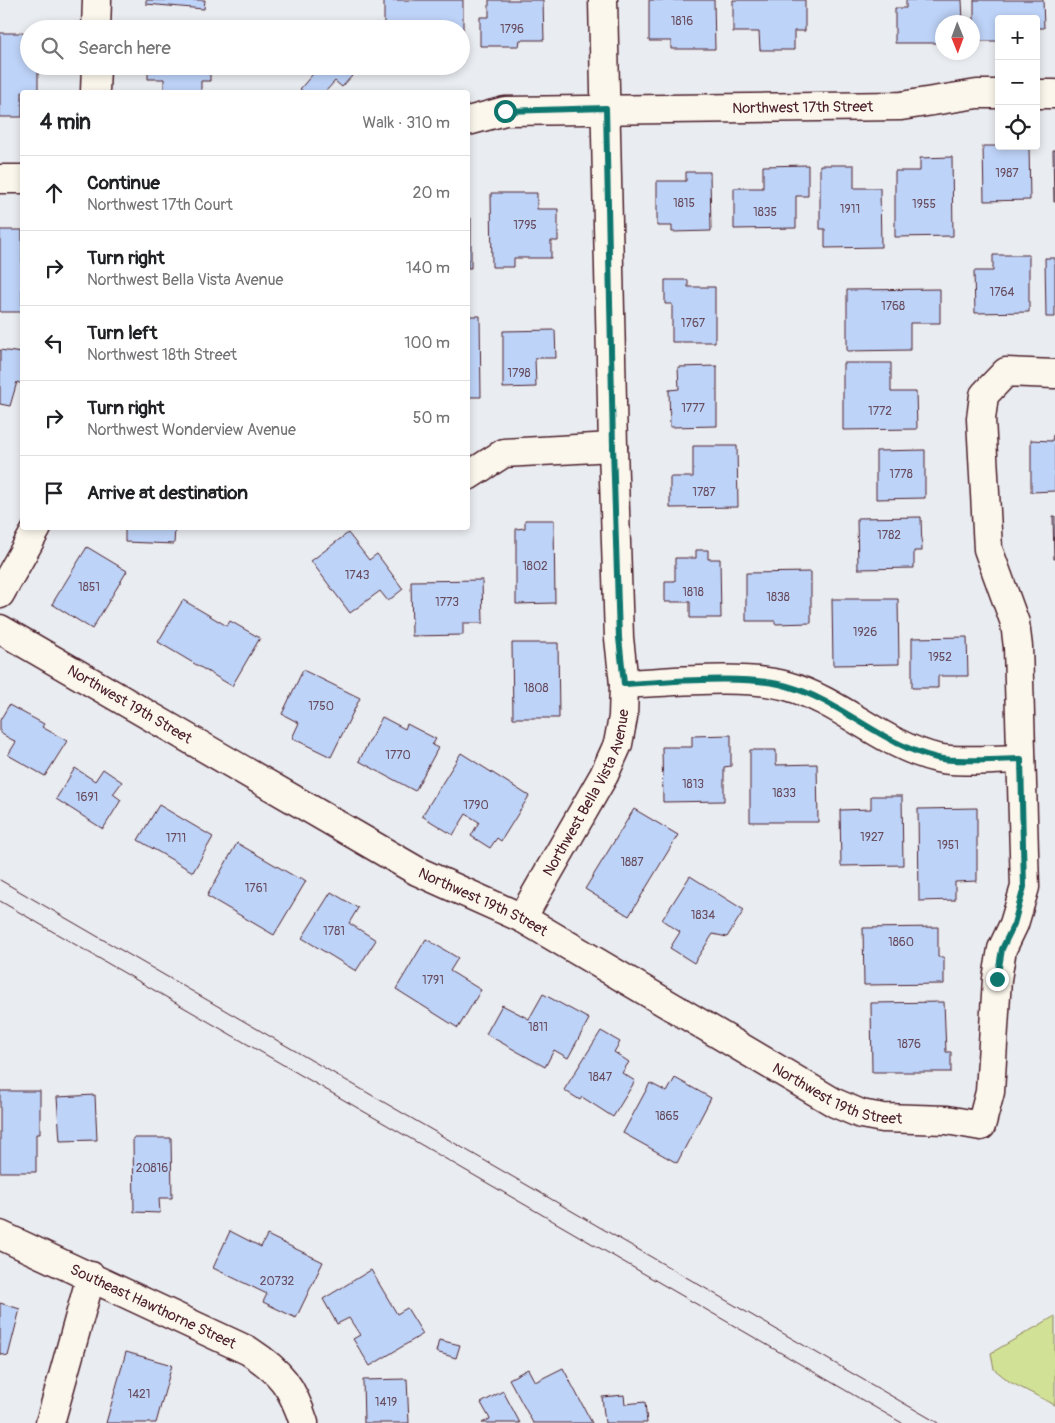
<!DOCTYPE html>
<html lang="en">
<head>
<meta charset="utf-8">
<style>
	:root { --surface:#fff; --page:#f6f6f6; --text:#202124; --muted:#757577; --line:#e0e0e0 }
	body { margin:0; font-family:Pangolin,sans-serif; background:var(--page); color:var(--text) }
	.controls { position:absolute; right:15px; top:15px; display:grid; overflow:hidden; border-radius:5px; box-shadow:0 2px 8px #0003 }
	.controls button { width:45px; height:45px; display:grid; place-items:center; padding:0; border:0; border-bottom:1px solid var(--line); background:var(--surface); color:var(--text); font:25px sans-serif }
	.compass { position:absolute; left:935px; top:15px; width:45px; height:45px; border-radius:50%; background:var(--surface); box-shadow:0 2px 8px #0003; rotate:179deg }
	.stop { position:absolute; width:15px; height:15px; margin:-11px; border:4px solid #0f766e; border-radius:50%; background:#fff }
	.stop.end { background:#0f766e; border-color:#fff; box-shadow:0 1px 5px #0008 }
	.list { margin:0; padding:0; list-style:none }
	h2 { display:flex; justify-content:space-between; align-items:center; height:65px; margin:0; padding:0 20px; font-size:21px }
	h2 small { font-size:16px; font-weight:400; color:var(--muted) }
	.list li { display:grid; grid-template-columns:32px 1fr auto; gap:15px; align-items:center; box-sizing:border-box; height:75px; padding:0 20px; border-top:1px solid var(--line) }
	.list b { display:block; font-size:19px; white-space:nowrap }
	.list p { margin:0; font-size:16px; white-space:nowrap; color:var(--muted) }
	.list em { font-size:16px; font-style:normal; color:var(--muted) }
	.icon { flex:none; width:28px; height:28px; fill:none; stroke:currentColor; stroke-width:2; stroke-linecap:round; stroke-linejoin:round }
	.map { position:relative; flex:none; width:1055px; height:1423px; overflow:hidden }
	.search { position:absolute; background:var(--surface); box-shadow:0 2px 8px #0003; left:20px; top:20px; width:450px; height:55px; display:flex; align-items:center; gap:12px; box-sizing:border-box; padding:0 18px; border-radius:28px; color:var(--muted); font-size:19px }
	.panel { position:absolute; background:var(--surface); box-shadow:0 2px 8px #0003; left:20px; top:90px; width:450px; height:440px; border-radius:5px }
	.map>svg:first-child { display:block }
</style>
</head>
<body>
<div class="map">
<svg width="1055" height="1423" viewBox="0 0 1055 1423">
	<rect width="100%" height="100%" fill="#e9ecf0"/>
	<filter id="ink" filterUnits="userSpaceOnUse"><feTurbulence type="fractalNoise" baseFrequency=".02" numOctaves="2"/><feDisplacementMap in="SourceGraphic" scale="10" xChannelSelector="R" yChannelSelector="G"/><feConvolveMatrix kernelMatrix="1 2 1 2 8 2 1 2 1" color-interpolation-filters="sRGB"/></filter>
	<g filter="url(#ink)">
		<path fill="#d1e296" stroke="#8e8060" d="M1055,1316v89l-45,-23 -16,-13 -3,-16z"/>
		<path fill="#bed3f8" stroke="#4a1f2b" d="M146,0h59l-1,9 -58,-5z
			M384,0h79v36h-2v-7h-77z
			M489,0h54l1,40h-24l-1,6h-39v-29h9z
			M649,0h65l1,49h-44v-8h-22z
			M733,0h72v31h-11v19h-34l-1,-18h-26z
			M906,0h56l1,22h-21v21h-47v-35h11z
			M974,0h69l1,28h-8v-9h-37v22h-25z
			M336,22l7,7h-13z
			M0,33h29v33h9v26h-16v25h-22z
			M148,66h62v15h-9v11h-37v-13h-16z
			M316,66h45l-19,21 -7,-6 -10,11h-21l-4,-3 18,-21z
			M983,146h46l1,54 -46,1z
			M1053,150h2v52h-1z
			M952,157l1,79 -58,1v-66h25v-13z
			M808,165v31h-12v32l-62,1v-41h29v-22z
			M820,165h34v23h26l1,59 -56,1v-19h-5z
			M686,172h24l1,59 -39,1v-6h-15v-45h29z
			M491,193h46v16h21v32h-7v17h-37v9h-22z
			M468,218h3v50h-3z
			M0,230h22v82h-22z
			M993,255h36v57l-54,1 -1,-42h19z
			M1045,258h10v59h-9z
			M665,280h23v7h27v55h-43v-38h-7z
			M940,289v34h-30v27l-63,1v-61z
			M468,316h12l1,81h-13z
			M555,330l1,28h-21l1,29 -33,1v-57z
			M0,350l22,3v31l-5,-2 -7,24 -10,-2z
			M843,363h48v29h25l1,37 -74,1z
			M717,366v60l-47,1 -1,-37 10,-1 -1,-22z
			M1053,435h2v56l-24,1v-52l21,1z
			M693,446h44l1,61 -68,1v-31h23z
			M925,450v48l-49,1v-48z
			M1053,516h2v43h-1z
			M921,517l1,34h-8v17l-56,1 -1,-51z
			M525,520h29l1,83 -39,1v-75l9,-1z
			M125,528h50l-1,16 -49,-2z
			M348,533l21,27 8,-6 26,35 -15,12 -8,-10 -30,22 -39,-52z
			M87,547l40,24 -35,58 -40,-25z
			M696,550h12v9h12l1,59h-31v-16h-25v-21h10v-23h21z
			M811,572v51l-36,1v-3h-29v-48z
			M482,580l1,43h-20v12l-51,1 -1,-55z
			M832,599h66l1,65 -66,1z
			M183,600l44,26 3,-5 30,17 -28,48 -74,-44z
			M967,637l1,39h-30v12h-26v-50z
			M512,643h46l1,75h-46z
			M303,670l57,28 -29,59 -39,-19 7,-15 -17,-9z
			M9,705l35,19 -2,3 25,14 -22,35 -37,-21 8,-13 -16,-9v-13z
			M382,717l23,12 2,-5 29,15 -4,6 6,3 -23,43 -56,-30z
			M731,735v31l-7,1v34l-61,1 -1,-55h30v-11z
			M750,750h26v15l41,-1 1,58h-68z
			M461,753l68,43 -28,45 -4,-3 -7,10 -19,-12 8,-14 -13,-8 -13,21 -31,-19z
			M75,768l20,13 8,-12 19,13 -9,12 8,6 -18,29 -47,-30z
			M871,796h31l1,69 -62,1 -1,-56 31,-1z
			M159,805l54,32 -20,35 -55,-32z
			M977,808v73l-22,1v18l-36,1 -1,-92z
			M634,809l44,26 -49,81 -44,-27z
			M237,843l62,36 1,-2 6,4 -32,54 -67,-39z
			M690,876l54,34 -17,27 -14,-3 -19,29 -24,-15 10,-16 -18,-12z
			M331,892l27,16 -9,15 27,17 -20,31 -54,-33z
			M938,927v30h6v27l-80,1 -1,-57z
			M426,939l32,19 -8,13 31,19 -23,38 -62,-39z
			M543,994l46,25 -21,39 -14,-8 -9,17 -59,-33 16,-29 27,14z
			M944,1002l2,50h5v20h-79l-1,-69z
			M601,1031l19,11 -6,10 15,10 -7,11 13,8 -22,36 -31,-20 -2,3 -16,-10z
			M675,1078l36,20 -34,65 -54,-30 27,-50 17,9z
			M0,1091h40v43h-4v38h-36z
			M95,1095l2,45 -37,1 -3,-44z
			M133,1138h38l1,60h-13l1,15 -26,-1z
			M230,1231l31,16 6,-12 56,27 -27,56 -33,-16 4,-8 -54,-26z
			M371,1270l26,44 10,-6 16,26 -53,32 -17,-27 7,-4 -11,-17 -12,6 -14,-25z
			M0,1303l20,6 -12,47 -8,-2z
			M439,1340l21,5 -4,13 -20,-6z
			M126,1352l46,13 -16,58h-50z
			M563,1368l29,55h-59l-24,-44 19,-10 7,13z
			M407,1379l2,44h-45l-1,-43z
			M503,1391l17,32h-38l8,-4 -9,-16z
			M624,1395l1,9 20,-2 2,21h-42l-3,-26z"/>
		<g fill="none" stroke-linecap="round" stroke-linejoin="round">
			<g stroke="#4a1f2b" stroke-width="31">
				<g id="minor">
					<path d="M96,29l1,-29"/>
					<path d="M95,92l1,-26"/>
					<path d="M1036,94h19"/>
					<path id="s1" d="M468,121l37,-10 396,-5 76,-12h22"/>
					<path d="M0,179h22"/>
					<path d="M468,476l36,-23 109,-6"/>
					<path d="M0,594l37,-66"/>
					<path id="s2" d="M0,629l417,242 105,47 313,185 26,11 22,4 64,2 34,6 9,-34 7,-113 5,-30 12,-25 11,-37 -7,-240 -3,-24 -27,-74 -7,-130 3,-24 22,-23 49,2"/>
					<path d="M624,684c46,-2 119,-10 163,2 54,15 95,59 150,72 19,5 62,1 84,1"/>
					<path id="s3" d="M522,918l82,-143 14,-31 5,-27 1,-33 -5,-46 -6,-191 -10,-447"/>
					<path id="s4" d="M0,1235l249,116c32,21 43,35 55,72"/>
					<path d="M50,1423l41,-147"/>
				</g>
			</g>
			<use href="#minor" stroke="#fbf7ec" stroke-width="28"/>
			<path stroke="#4a1f2b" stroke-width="1" d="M0,880l938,543
				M0,901l902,522"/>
		</g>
	</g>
	<g fill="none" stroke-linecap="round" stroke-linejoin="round" filter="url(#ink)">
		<path stroke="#0f766e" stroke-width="6" d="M505,111l101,-3 7,339 6,191 5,46c46,-2 120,-10 163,2 54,15 95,59 150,72 19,5 62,1 84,1l3,128 -10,37 -12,25 -5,30"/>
	</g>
	<g text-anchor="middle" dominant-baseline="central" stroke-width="4.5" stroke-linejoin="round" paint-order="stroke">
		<g font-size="12" fill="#674c5e">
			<text x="682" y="21">1816</text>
			<text x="512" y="29">1796</text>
			<text x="1007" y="173">1987</text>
			<text x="684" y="203">1815</text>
			<text x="924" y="204">1955</text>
			<text x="850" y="209">1911</text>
			<text x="765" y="212">1835</text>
			<text x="525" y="225">1795</text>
			<text x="1002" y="292">1764</text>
			<text x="893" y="306">1768</text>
			<text x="693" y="323">1767</text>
			<text x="519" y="373">1798</text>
			<text x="693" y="408">1777</text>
			<text x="880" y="411">1772</text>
			<text x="901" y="474">1778</text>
			<text x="704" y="492">1787</text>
			<text x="889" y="535">1782</text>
			<text x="535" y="566">1802</text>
			<text x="357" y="575">1743</text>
			<text x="89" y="587">1851</text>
			<text x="693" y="592">1818</text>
			<text x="778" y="597">1838</text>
			<text x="447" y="602">1773</text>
			<text x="865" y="632">1926</text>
			<text x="940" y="657">1952</text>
			<text x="536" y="688">1808</text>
			<text x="321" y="706">1750</text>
			<text x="398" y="755">1770</text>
			<text x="693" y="784">1813</text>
			<text x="784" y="793">1833</text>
			<text x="87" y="797">1691</text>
			<text x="476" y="805">1790</text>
			<text x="872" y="837">1927</text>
			<text x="176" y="838">1711</text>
			<text x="948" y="845">1951</text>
			<text x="632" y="862">1887</text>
			<text x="256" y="888">1761</text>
			<text x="703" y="915">1834</text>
			<text x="334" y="931">1781</text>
			<text x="901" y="942">1860</text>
			<text x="433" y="980">1791</text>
			<text x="538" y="1027">1811</text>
			<text x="909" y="1044">1876</text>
			<text x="600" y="1077">1847</text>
			<text x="667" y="1116">1865</text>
			<text x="152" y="1168">20816</text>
			<text x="277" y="1281">20732</text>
			<text x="139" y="1394">1421</text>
			<text x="386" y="1402">1419</text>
		</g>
		<g font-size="15" fill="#4a1f2b" stroke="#fbf7ec">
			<text stroke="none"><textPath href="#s1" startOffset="336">Northwest 17th Street</textPath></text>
			<text stroke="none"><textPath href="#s2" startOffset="150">Northwest 19th Street</textPath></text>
			<text stroke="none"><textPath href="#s3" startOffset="142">Northwest Bella Vista Avenue</textPath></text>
			<text stroke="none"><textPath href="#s2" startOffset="555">Northwest 19th Street</textPath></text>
			<text stroke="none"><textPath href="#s2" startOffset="960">Northwest 19th Street</textPath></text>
			<text stroke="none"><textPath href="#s4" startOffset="169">Southeast Hawthorne Street</textPath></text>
		</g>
	</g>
</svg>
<div class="controls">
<button>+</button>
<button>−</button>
<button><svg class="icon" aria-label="locate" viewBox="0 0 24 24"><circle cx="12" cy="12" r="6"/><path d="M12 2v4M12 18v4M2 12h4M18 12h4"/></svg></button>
</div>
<svg class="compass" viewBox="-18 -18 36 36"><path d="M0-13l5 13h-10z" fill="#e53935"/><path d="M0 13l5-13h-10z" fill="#757577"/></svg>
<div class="stop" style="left:505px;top:111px"></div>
<div class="stop end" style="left:997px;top:979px"></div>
<div class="search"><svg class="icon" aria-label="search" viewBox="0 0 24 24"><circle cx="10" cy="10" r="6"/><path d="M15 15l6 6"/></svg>Search here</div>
<section class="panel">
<h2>4 min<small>Walk · 310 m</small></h2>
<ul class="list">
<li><svg class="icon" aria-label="ahead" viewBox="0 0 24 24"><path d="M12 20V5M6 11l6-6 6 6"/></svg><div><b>Continue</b><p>Northwest 17th Court</p></div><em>20 m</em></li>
<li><svg class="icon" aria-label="right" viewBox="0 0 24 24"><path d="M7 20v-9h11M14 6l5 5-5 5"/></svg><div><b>Turn right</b><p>Northwest Bella Vista Avenue</p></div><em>140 m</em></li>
<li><svg class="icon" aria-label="left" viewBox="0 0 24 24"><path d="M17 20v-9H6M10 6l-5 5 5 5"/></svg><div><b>Turn left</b><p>Northwest 18th Street</p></div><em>100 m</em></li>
<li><svg class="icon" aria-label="right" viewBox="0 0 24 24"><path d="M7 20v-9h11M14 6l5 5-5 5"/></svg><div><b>Turn right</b><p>Northwest Wonderview Avenue</p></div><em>50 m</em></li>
<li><svg class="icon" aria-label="arrive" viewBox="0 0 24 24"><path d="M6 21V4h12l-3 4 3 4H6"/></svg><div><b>Arrive at destination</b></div></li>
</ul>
</section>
</div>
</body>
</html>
